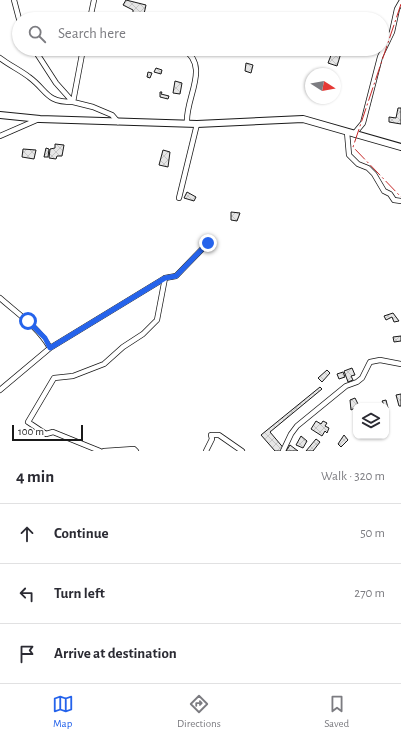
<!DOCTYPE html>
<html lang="en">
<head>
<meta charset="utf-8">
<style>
	:root { --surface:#fff; --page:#f2f2f3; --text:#2b2b33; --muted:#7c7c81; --line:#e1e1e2; --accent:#2563eb }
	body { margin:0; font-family:"Alegreya Sans",sans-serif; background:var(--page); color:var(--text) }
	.controls { position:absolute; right:12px; bottom:12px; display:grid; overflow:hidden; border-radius:8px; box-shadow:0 1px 3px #0004 }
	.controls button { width:36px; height:36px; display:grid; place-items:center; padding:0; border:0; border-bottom:1px solid var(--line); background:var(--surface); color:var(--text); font:20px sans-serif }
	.compass { position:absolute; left:305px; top:68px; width:36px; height:36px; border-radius:50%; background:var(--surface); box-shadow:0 1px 3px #0004; rotate:101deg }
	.scale { position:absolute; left:12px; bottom:10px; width:71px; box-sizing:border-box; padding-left:4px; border:2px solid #1a1a1a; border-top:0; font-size:11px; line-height:14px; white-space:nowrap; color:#1a1a1a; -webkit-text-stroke:3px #fff; paint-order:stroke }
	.stop { position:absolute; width:12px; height:12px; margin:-9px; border:3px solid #2563eb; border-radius:50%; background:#fff }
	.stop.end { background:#2563eb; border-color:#fff; box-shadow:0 1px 4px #0008 }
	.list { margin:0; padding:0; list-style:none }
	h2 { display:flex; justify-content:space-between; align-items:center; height:52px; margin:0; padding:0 16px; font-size:17px }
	h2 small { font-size:13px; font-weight:400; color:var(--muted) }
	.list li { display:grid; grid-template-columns:26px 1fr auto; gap:12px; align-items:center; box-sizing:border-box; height:60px; padding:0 16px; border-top:1px solid var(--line) }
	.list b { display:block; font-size:15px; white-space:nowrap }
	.list em { font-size:13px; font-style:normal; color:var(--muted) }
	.icon { flex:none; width:22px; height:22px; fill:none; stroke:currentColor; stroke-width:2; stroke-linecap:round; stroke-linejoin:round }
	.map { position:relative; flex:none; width:401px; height:451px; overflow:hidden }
	.search { position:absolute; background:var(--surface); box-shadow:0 1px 3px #0004; left:12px; right:12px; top:12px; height:44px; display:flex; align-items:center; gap:10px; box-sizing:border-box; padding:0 14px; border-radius:22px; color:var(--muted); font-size:15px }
	.sheet { height:232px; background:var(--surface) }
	nav { display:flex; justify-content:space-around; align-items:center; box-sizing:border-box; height:56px; border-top:1px solid var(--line); background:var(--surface); font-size:11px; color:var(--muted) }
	nav a { display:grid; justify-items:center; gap:2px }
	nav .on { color:var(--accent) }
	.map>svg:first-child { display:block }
</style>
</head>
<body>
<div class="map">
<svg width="401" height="451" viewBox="0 0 401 451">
	<defs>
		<pattern id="building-cross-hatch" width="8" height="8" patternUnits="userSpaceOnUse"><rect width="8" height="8" fill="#e6e6e6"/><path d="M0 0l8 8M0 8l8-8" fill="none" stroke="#c5c5c5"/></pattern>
	</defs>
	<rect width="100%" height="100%" fill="#fff"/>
	<path fill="url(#building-cross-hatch)" stroke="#1a1a1a" d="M126,0l20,5 -2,9 -3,-1 -1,3 -7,-2v-4l-10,-5z
		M333,50l8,3 -4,13 -9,-3z
		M246,63l7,2 -2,8 -6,-2z
		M156,68l6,2 -1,4 -7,-2z
		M148,72l4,1 -2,5 -3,-1z
		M175,81l7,2 -2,11 -7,-1z
		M160,92h2l-1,2 8,2 -1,3 -8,-2z
		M398,108h3v16l-12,-2v-5l7,1z
		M55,144l9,1 -2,11h-5l-1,3 -7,-1 1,-9 5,-1z
		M46,148l3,1 -1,8h-4z
		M23,149l13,1 -2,9 -12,-2z
		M163,150l7,2 -2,15 -9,-2z
		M187,192l9,5 -2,4 -10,-3z
		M231,212l9,1 -3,8 -6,-1z
		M393,313l6,8 -5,1 -2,-5 -6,3 -2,-4z
		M401,336v5l-7,1 -1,-5z
		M352,368l3,7 -4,1 2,4 -5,2 -4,-11z
		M327,370l3,3 -8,9 -4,-4z
		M343,372l2,5 -6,2 -2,-5z
		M320,387l2,2 -52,43 16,19h-11l-14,-16z
		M401,394v12h-2l-3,-11z
		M355,398l4,8 -8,4 -1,-10z
		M386,400l2,8h-2l-4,-7z
		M316,421l5,3 2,-3 4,2 -2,3 4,2 -2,5 -2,-2 -3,5 -11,-7z
		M344,435l4,5 -7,7 -3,-3z
		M301,436l6,5 -4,7 -7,-3z
		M316,439l4,3 -7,9h-7z
		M290,445l8,6h-12z"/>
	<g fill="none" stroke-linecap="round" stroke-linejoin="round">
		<g stroke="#1a1a1a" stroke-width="6">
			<path id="street" d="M14,0l5,19
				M90,19l4,-19
				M34,49l22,34 17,19 20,5 19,8 6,7
				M183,49c28,17 2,49 4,74
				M0,58c9,7 20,12 29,19 19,14 16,25 44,25l10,-53
				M347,132l2,23 9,9 10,4 6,6 10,17 6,3 4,6 7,1
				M354,134l9,-11 17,-66 12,-25 5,-23 4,-7
				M0,136l39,-17
				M179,198l18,-74
				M0,298c18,16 38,29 50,50
				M0,390l50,-42 115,-70 11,-2 32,-33
				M100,451l-47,-19 -7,2 -18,-12 26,-44 19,-2 31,-12 19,-17 20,-13 14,-14 8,-42
				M104,451l30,-2 2,2
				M206,451l6,-12 -1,-4h8l23,16
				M283,451l8,-17 6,-8 49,-40 11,-4 5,-4 8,-16 10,-2 21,4"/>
		</g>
		<g stroke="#1a1a1a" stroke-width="8">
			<path id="secondary" d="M0,115l40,4 157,5 106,-5 98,28"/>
		</g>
		<use href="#street" stroke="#fff" stroke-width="4.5"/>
		<use href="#secondary" stroke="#fff" stroke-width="6"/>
		<path stroke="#c62828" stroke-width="1" stroke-dasharray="14 3 2 3" stroke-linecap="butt" d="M401,4l-48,143 48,50"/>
	</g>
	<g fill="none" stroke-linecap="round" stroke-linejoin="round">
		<path stroke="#2563eb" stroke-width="5" d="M28,321l17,17 5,10 115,-70 11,-2 32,-33"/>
	</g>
</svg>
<div class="controls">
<button><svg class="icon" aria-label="layers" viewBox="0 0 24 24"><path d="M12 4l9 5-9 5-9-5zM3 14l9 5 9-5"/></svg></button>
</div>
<svg class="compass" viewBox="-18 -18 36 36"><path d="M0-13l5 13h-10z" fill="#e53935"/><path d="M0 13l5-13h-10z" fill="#7c7c81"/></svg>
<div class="scale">100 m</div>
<div class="stop" style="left:28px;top:321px"></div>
<div class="stop end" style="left:208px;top:243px"></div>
<div class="search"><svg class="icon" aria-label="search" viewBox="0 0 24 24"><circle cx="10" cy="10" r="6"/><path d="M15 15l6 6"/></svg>Search here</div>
</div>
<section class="sheet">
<h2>4 min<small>Walk · 320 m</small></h2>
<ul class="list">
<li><svg class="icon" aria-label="ahead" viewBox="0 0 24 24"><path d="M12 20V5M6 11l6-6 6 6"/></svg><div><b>Continue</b></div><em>50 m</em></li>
<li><svg class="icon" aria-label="left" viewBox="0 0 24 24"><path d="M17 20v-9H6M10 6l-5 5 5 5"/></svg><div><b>Turn left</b></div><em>270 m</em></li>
<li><svg class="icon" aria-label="arrive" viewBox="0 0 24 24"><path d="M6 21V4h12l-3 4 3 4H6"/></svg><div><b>Arrive at destination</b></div></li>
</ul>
</section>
<nav>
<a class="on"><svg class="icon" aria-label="map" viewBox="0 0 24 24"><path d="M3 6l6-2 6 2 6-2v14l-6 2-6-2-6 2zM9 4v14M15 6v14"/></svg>Map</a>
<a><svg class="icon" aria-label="directions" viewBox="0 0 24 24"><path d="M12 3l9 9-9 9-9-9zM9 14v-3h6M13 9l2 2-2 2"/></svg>Directions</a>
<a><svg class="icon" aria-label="saved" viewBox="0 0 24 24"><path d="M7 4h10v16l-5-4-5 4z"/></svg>Saved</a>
</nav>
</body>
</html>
